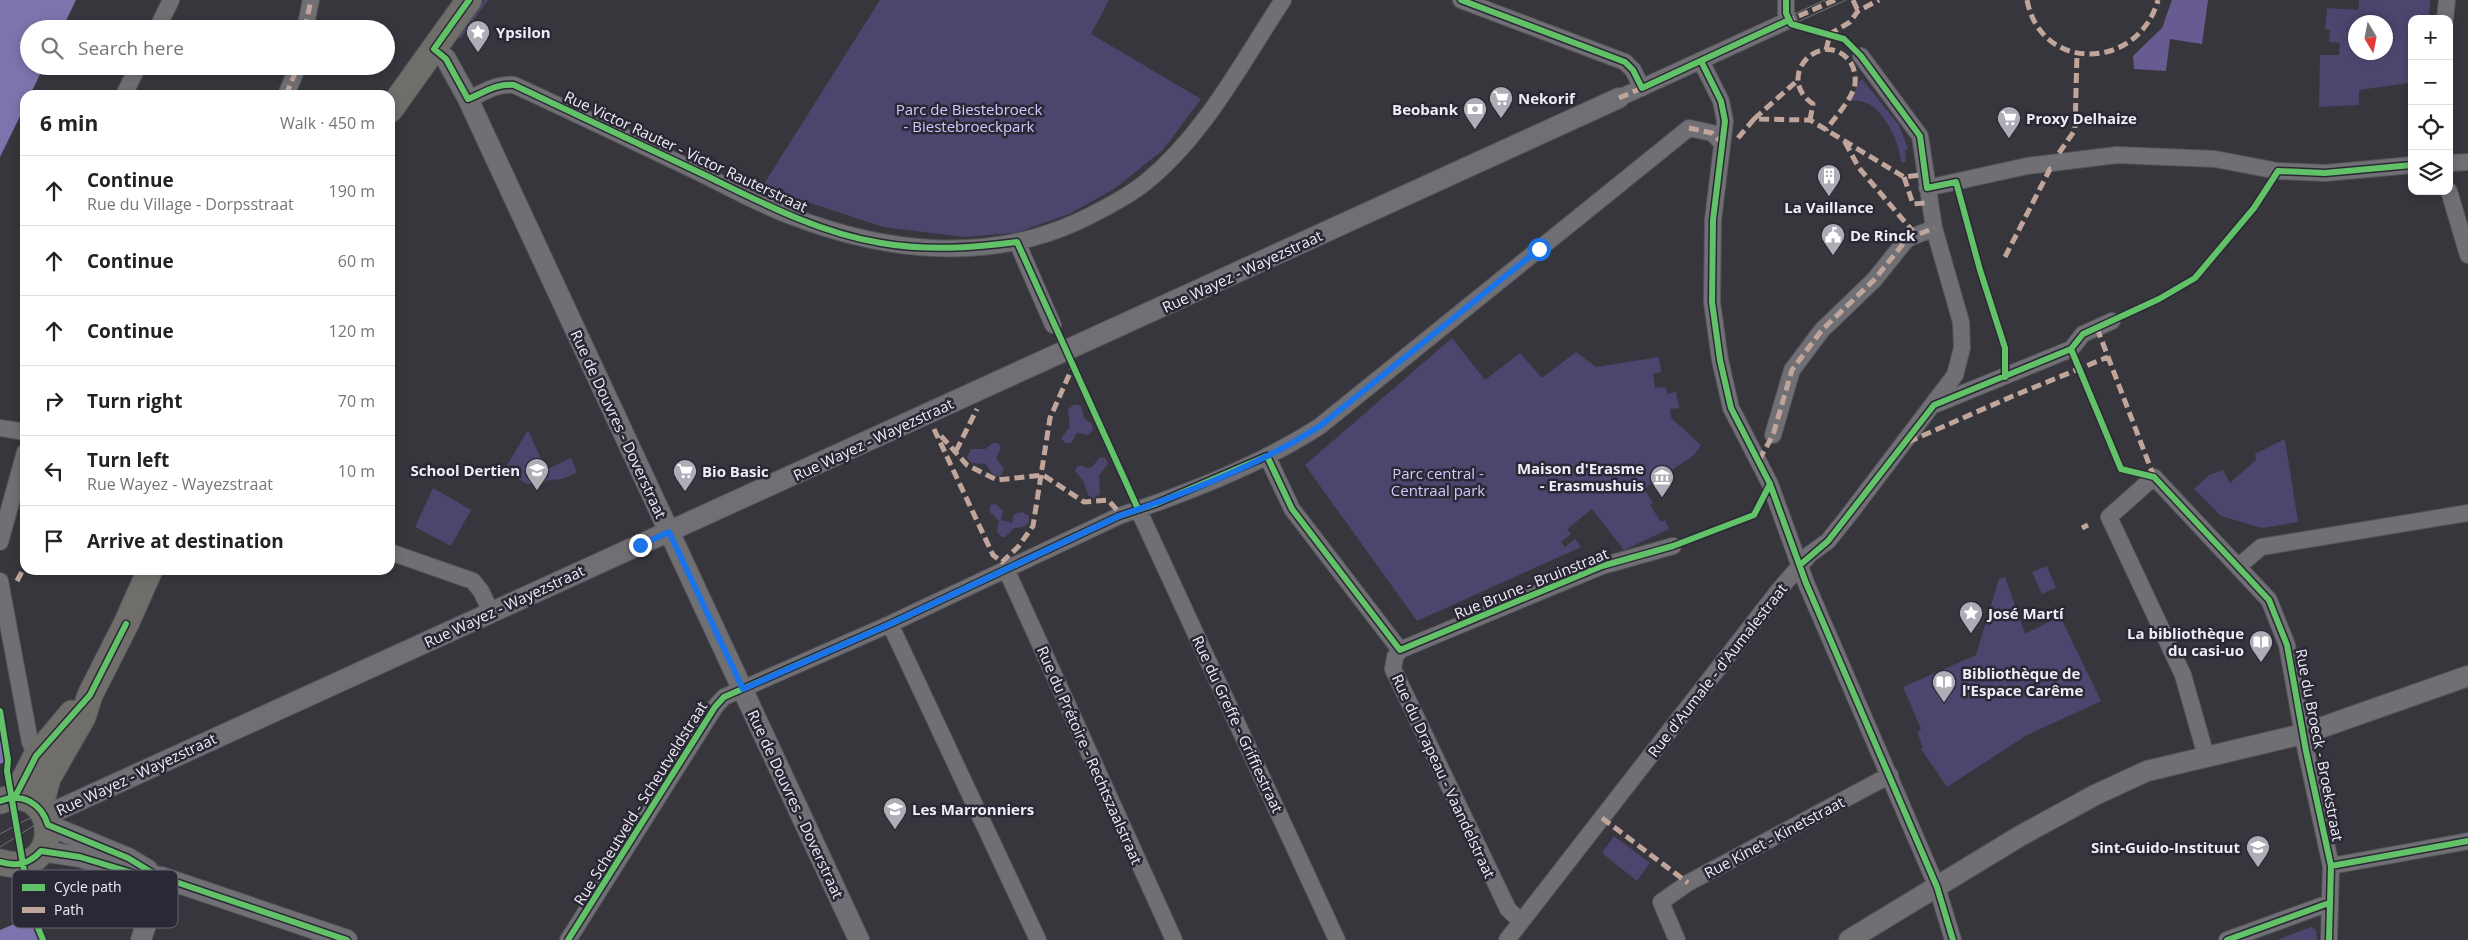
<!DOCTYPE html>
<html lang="en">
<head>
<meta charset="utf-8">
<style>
	:root { --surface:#fff; --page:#f6f6f6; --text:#222; --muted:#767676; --line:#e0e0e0 }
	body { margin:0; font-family:"Open Sans",sans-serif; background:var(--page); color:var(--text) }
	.controls { position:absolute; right:15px; top:15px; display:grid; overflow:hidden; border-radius:10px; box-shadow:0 2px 8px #0003 }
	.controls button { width:45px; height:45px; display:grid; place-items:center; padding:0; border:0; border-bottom:1px solid var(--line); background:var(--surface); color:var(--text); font:25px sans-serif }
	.compass { position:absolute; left:2348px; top:15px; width:45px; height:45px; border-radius:50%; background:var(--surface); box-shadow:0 2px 8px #0003; rotate:170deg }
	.stop { position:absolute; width:15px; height:15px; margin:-11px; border:4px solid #1a73e8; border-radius:50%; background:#fff }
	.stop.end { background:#1a73e8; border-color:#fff; box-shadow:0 1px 5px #0008 }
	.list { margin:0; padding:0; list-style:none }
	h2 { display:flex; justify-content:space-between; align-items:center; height:65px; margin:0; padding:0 20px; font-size:21px }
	h2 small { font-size:16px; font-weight:400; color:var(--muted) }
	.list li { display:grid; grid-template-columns:32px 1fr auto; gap:15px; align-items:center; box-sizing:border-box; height:70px; padding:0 20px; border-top:1px solid var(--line) }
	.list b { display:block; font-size:19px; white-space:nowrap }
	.list p { margin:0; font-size:16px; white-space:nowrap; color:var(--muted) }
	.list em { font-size:16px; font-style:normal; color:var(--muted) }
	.icon { flex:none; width:28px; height:28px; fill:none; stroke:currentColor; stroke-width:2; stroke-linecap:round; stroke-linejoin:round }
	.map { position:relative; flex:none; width:2468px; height:940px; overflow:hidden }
	.search { position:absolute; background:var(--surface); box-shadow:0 2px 8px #0003; left:20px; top:20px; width:375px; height:55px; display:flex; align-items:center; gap:12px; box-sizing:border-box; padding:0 18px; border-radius:28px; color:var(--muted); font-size:19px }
	.panel { position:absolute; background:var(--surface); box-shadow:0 2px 8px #0003; left:20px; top:90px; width:375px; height:485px; border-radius:15px }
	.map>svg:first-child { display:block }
</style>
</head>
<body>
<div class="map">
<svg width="2468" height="940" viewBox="0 0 2468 940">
	<rect width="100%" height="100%" fill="#37363c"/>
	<path fill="#4d456e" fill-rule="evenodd" d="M484,0h4l-28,39 -1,-4z
		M880,0h229l-18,34 110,65 -38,51 -49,39 -45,25 -54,19 -51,4 -81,-10 -121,-40z
		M2359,0h71l-1,19h-17v100l-3,-36 -50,7v15l-40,2 1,-52h19l1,-12 -11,-1 1,-12 -5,-1 2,-21 31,2zM2356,22h30v30h-30z
		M1862,79l37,46 9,24 -3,1 1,12h-5c-1,-22 -23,-67 -50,-61l8,-19z
		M1452,338l33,42 35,-27 22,25 34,-26 20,15 63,-10 2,15 -8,2 2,14 11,-1 1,7 9,-2 3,15 2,1 -11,1 1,9 30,27 -7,10 -50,34 9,14 -3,2 11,17 4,-2 4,9 -45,21 -32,-41 -25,20 4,5 -10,8 4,5 10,-8 6,8 -164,74 -112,-156z
		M1074,404l7,2 3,12 8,6 1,6 -5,5 -11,-2 -5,9 -6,2 -5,-6 9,-11 -2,-17z
		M528,430l18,40 25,-12 6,14 -14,7 -14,1 -13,5 -11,-2 -20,-14z
		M2285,439l13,83 -36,6 -41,-12 -27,-27 15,-14 14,-5 7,13 26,-23 -1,-6z
		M993,443h5l3,5 -5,10 8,11 -4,8 -7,-2 -7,-11 -15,-1 -4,-6 4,-8h14z
		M1100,457l5,1 3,6 -9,11 1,19 -7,4 -5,-3 -4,-13 -9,-11 2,-4 4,-2 6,3 5,-1z
		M433,488l38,22 -20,36 -36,-19z
		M996,504l7,7 -2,9 11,3 2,-9 8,-2 7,4v7l-6,4 -9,1 -9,9h-4l-4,-6 2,-10 -10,-10 2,-6z
		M2047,566l9,22 -14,6 -10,-22z
		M2005,577l20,57 35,-18 41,85 -74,34 -80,52 -26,-38 2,-2 -6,-15 4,-3 -18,-42 73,-32 23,-76z
		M1614,836l36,27 -13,18 -35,-28z
		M2311,927l5,3 1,10h-40z"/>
	<path fill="#675b92" d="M2172,0h36l-6,44 -32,-5 -4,32 -32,-2 -1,-13 29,-28z"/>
	<path fill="#7f73ad" d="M0,0h76l-14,29h-33v37h15l-14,29h-5v11l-25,51z
		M0,737l31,182 8,21h-39z"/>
	<path fill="#37363c" d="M7,761l26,155 -33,14v-166z"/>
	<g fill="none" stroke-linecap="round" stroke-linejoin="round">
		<g stroke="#55545a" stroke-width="18">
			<path id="minor" d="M1461,0l164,62 8,8 9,18
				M2445,19l2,-19
				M157,29l14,-29
				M305,29l6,-29
				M1701,61l20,40 4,20 -12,99 -1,82 8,58 11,48 39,76 36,99 131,304 16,53
				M124,95l14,-29
				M286,95l12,-29
				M1619,98l170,-78 -3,-7v-13
				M468,99c15,-6 29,-16 46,-14 61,28 121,57 182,86 31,15 62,33 95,45 93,36 195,48 288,5 23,-11 47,-23 67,-39 59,-48 96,-120 137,-182
				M2449,163l19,-1
				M1927,188l100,-22 90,-11 98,4 63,12 47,2 87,-8
				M2449,191l19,64
				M1017,242l36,83
				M1934,405l137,-56 12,-15 29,-13
				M0,428l25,4
				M1773,435l19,-65 30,-40 52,-50 33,-41 27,-11
				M1267,456l25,53 108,141
				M1138,509l199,431
				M0,542l25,-90
				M390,552l83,29 8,10 10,21
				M2239,566l22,-19 207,-34
				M1006,569l168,371
				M0,581l30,161 6,14
				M890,624l148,316
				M1400,650l-5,7 -2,12 115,240 13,13
				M1400,650l202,-84 71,-20
				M2206,756l-23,-81 -74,-158 45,-40 115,123 18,45 19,106 25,115 -2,74
				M2331,866l137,-25
				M568,940l147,-233 9,-10 166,-73 229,-108c68,-23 141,-51 201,-90l369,-298 23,5 10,10
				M1507,940l272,-350 31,-36 18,-13 20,-25 107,-141 7,-27 -1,-26 -27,-94 -14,-92 -59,-80
				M1677,940l-16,-38 27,-19 202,-108
				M2227,940l102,-37"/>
		</g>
		<g stroke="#55545a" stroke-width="22">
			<path id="tertiary" d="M434,49l12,10 22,40 391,841
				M45,816l1574,-718
				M48,825l80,33 20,12
				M41,851l39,6 56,17 25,3 186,63
				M141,940l20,-63
				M1849,940l171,-104 75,-41 52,-24 156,-37 165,-58"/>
		</g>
		<g stroke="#55545a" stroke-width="27">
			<path id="primary" d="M390,110l79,-110
				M15,797l21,-41 36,-43
				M0,801c61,-23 65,81 0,61
				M40,809l8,-31 35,-61 7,-22 36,-71 24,-54"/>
		</g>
		<use href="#minor" stroke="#706f74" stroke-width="16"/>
		<use href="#tertiary" stroke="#706f74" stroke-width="20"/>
		<use href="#primary" stroke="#6f6e6a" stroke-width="25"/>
		<path stroke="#737278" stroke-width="1" d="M1682,65l143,-65
			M0,834l24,-13 75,-35 1535,-699
			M0,847l46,-29 1800,-818"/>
		<path stroke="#c0a59a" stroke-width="5" stroke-dasharray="10 5" stroke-linecap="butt" d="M1853,0l5,11
			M2027,0c14,74 112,70 131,0
			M1785,22l50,-22
			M305,29l6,-29
			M1826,50l4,-16 20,-12 8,-11 21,-11
			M286,95l12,-29
			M1619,98l25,-11
			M1754,119l44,-39
			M1810,120l3,-16c-39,-27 7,-75 35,-45 6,7 8,16 7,25 -3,16 -20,33 -29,46
			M1689,128l23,5 10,10
			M1738,138l16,-19 56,1 94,57 16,-2
			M1845,142l14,26 57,67
			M2059,153l16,-23 2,-77
			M1904,177l9,27 12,-1
			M2005,257l45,-88h3
			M2097,328l57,149
			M934,429l59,126 9,7 16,-15 15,-21 17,-108 23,-52
			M941,436l26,29 30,15 46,-5 41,27 24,-2 9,10
			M1908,442l105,-46 95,-39
			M956,451l21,-42
			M1759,460l14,-25 19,-65 30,-40 52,-50 33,-41 27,-11
			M2082,528l6,-3
			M17,581l8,-15
			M1602,818l86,65"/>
		<g stroke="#2b2836" stroke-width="9">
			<path id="cycleway" d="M469,0l-35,49 12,10 22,40c15,-6 29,-16 46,-14 65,30 130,62 195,92 55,27 111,56 172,66 46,8 90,5 136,-1l121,267
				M1461,0l164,62 8,8 9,18 147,-68
				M1786,0v13l5,11 53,15 17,17 59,80 7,52 29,-6 24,88 25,78v29
				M1701,61l20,40 4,20 -12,99 -1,82 8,58 11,48 39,76 36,99 131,304 16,53
				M2071,349l50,120 33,8 115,123 18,45 19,106 25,115 -2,74
				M1800,565l28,-24 106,-136 137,-56 12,-15 76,-35 36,-21 59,-70 24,-37 47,2 87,-8
				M0,711l8,49 -1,11 24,140 12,29
				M15,797l21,-41 54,-61 36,-71
				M0,801c22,-9 41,2 48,24l80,33 28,17
				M0,862c17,5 29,2 41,-11l39,6 56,17 25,3 186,63
				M2331,866l137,-25
				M568,940l147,-233 9,-10 166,-73 229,-108 36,-12 112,-48 25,53 108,141 202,-84 71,-20 81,-31 16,-31
				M2227,940l102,-37"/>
		</g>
		<use href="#cycleway" stroke="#61c268" stroke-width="6"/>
	</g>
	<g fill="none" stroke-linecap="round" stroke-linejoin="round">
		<path stroke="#1a73e8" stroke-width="6" d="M640,545l29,-13 74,157 147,-65 229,-108c67,-23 141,-51 201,-90l219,-177"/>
	</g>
	<defs>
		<g id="sight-pin" transform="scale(1.25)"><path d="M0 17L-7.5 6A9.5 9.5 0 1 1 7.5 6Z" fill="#aeacb5" stroke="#2b2836"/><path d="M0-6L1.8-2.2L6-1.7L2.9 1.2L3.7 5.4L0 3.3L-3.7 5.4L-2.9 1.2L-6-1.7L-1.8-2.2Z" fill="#fff"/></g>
		<g id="supermarket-pin" transform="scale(1.25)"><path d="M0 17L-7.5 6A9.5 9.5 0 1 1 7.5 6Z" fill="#aeacb5" stroke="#2b2836"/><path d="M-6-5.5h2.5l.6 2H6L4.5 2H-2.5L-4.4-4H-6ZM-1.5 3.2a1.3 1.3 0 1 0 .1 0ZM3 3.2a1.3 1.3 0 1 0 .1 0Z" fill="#fff"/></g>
		<g id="bank-pin" transform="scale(1.25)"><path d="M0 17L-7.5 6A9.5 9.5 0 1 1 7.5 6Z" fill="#aeacb5" stroke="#2b2836"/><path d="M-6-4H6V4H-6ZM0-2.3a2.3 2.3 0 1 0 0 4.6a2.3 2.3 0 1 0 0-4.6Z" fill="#fff"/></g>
		<g id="building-pin" transform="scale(1.25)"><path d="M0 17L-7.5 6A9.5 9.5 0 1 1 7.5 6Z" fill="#aeacb5" stroke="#2b2836"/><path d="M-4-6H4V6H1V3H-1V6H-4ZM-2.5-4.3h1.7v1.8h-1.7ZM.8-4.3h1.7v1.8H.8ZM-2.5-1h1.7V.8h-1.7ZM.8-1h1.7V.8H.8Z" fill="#fff"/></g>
		<g id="civic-pin" transform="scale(1.25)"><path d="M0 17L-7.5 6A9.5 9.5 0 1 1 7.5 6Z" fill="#aeacb5" stroke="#2b2836"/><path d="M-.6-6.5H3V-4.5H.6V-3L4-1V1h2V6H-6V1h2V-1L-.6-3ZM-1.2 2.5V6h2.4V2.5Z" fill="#fff"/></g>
		<g id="school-pin" transform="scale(1.25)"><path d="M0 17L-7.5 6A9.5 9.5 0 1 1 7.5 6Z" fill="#aeacb5" stroke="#2b2836"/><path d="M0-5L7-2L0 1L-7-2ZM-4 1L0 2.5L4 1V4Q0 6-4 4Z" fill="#fff"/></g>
		<g id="museum-pin" transform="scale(1.25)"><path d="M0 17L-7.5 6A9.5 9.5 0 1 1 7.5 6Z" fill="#aeacb5" stroke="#2b2836"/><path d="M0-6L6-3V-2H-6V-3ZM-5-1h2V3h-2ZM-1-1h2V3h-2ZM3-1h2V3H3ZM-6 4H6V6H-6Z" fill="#fff"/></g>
		<g id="library-pin" transform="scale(1.25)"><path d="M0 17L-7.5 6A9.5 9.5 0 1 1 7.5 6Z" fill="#aeacb5" stroke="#2b2836"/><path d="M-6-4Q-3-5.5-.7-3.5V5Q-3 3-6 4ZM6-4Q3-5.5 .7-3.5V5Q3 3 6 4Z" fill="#fff"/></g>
	</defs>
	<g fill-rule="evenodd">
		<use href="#sight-pin" x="478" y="32"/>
		<use href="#supermarket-pin" x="1501" y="98"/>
		<use href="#bank-pin" x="1475" y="109"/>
		<use href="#supermarket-pin" x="2009" y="118"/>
		<use href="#building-pin" x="1829" y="176"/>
		<use href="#civic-pin" x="1833" y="235"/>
		<use href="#school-pin" x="537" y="470"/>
		<use href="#supermarket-pin" x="685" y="471"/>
		<use href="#museum-pin" x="1662" y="477"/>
		<use href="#sight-pin" x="1971" y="613"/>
		<use href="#library-pin" x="2261" y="642"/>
		<use href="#library-pin" x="1944" y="682"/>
		<use href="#school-pin" x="895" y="809"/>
		<use href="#school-pin" x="2258" y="847"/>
	</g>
	<g text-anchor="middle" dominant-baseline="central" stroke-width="5" stroke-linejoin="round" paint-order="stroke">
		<g font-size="15" font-weight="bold" fill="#eeecf6" stroke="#2b2836" text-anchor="start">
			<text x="496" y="32">Ypsilon</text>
			<text x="1518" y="98">Nekorif</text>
			<text x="1458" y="109" text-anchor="end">Beobank</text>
			<text x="2026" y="118">Proxy Delhaize</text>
			<text x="1829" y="207" text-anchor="middle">La Vaillance</text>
			<text x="1850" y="235">De Rinck</text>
			<text x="1644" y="468" text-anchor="end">Maison d'Erasme<tspan x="1644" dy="17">- Erasmushuis</tspan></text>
			<text x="520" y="470" text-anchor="end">School Dertien</text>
			<text x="702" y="471">Bio Basic</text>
			<text x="1988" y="613">José Martí</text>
			<text x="2244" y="633" text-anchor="end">La bibliothèque<tspan x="2244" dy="17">du casi-uo</tspan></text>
			<text x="1962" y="673">Bibliothèque de<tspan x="1962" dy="17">l'Espace Carême</tspan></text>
			<text x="912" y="809">Les Marronniers</text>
			<text x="2240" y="847" text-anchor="end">Sint-Guido-Instituut</text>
		</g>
		<g font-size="15" fill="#d2c8ff" stroke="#2b2836">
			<text x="969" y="109">Parc de Biestebroeck<tspan x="969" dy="17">- Biestebroeckpark</tspan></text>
			<text x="1438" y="473">Parc central -<tspan x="1438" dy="17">Centraal park</tspan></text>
		</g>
		<g font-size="15" fill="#eeecf6" stroke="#2b2836">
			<text transform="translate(686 151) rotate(25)">Rue Victor Rauter - Victor Rauterstraat</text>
			<text transform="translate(1242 271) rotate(-25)">Rue Wayez - Wayezstraat</text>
			<text transform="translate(619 424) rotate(65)">Rue de Douvres - Doverstraat</text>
			<text transform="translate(873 439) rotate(-25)">Rue Wayez - Wayezstraat</text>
			<text transform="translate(1531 583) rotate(-22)">Rue Brune - Bruinstraat</text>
			<text transform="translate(504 606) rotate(-25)">Rue Wayez - Wayezstraat</text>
			<text transform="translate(1717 670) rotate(-52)">Rue d'Aumale - d'Aumalestraat</text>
			<text transform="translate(1238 724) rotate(65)">Rue du Greffe - Griffiestraat</text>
			<text transform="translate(2320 745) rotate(79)">Rue du Broeck - Broekstraat</text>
			<text transform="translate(1090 755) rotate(66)">Rue du Prétoire - Rechtszaalstraat</text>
			<text transform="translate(136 774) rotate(-25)">Rue Wayez - Wayezstraat</text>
			<text transform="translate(1444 776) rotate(65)">Rue du Drapeau - Vaandelstraat</text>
			<text transform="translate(640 803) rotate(-58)">Rue Scheutveld - Scheutveldstraat</text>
			<text transform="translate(796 804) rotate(65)">Rue de Douvres - Doverstraat</text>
			<text transform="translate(1774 837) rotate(-28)">Rue Kinet - Kinetstraat</text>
		</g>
	</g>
	<rect x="12" y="870" width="166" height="58" rx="8" fill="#2b2836" stroke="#666370" stroke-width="1"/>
	<rect x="22" y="884" width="23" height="7" fill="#61c268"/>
	<rect x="22" y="907" width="23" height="6" fill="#c0a59a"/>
	<g font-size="14" fill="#eeecf6">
		<text x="54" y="892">Cycle path</text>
		<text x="54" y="915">Path</text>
	</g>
</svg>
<div class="controls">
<button>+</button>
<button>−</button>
<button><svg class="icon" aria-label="locate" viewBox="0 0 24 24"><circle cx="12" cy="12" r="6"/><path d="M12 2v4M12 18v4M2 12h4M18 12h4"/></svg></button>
<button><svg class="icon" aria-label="layers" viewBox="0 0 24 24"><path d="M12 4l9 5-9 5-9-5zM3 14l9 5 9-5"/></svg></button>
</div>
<svg class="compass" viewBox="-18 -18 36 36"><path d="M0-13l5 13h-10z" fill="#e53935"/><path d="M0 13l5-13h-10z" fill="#767676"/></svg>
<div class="stop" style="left:1539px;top:249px"></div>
<div class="stop end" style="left:640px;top:545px"></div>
<div class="search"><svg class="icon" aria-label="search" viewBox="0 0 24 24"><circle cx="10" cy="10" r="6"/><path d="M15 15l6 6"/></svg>Search here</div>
<section class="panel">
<h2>6 min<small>Walk · 450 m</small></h2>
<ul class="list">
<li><svg class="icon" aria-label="ahead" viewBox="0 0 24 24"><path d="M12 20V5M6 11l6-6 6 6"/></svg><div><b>Continue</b><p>Rue du Village - Dorpsstraat</p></div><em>190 m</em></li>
<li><svg class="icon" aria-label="ahead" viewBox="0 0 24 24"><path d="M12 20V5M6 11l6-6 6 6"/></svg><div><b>Continue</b></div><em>60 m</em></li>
<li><svg class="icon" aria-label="ahead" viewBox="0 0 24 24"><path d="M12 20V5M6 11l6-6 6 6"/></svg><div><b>Continue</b></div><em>120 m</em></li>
<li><svg class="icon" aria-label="right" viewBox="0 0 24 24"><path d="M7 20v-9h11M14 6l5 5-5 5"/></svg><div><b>Turn right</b></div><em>70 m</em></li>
<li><svg class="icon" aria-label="left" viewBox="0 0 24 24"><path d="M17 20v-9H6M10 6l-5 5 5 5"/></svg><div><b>Turn left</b><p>Rue Wayez - Wayezstraat</p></div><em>10 m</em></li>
<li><svg class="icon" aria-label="arrive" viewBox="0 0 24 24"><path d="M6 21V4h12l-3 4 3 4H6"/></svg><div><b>Arrive at destination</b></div></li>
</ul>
</section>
</div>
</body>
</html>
